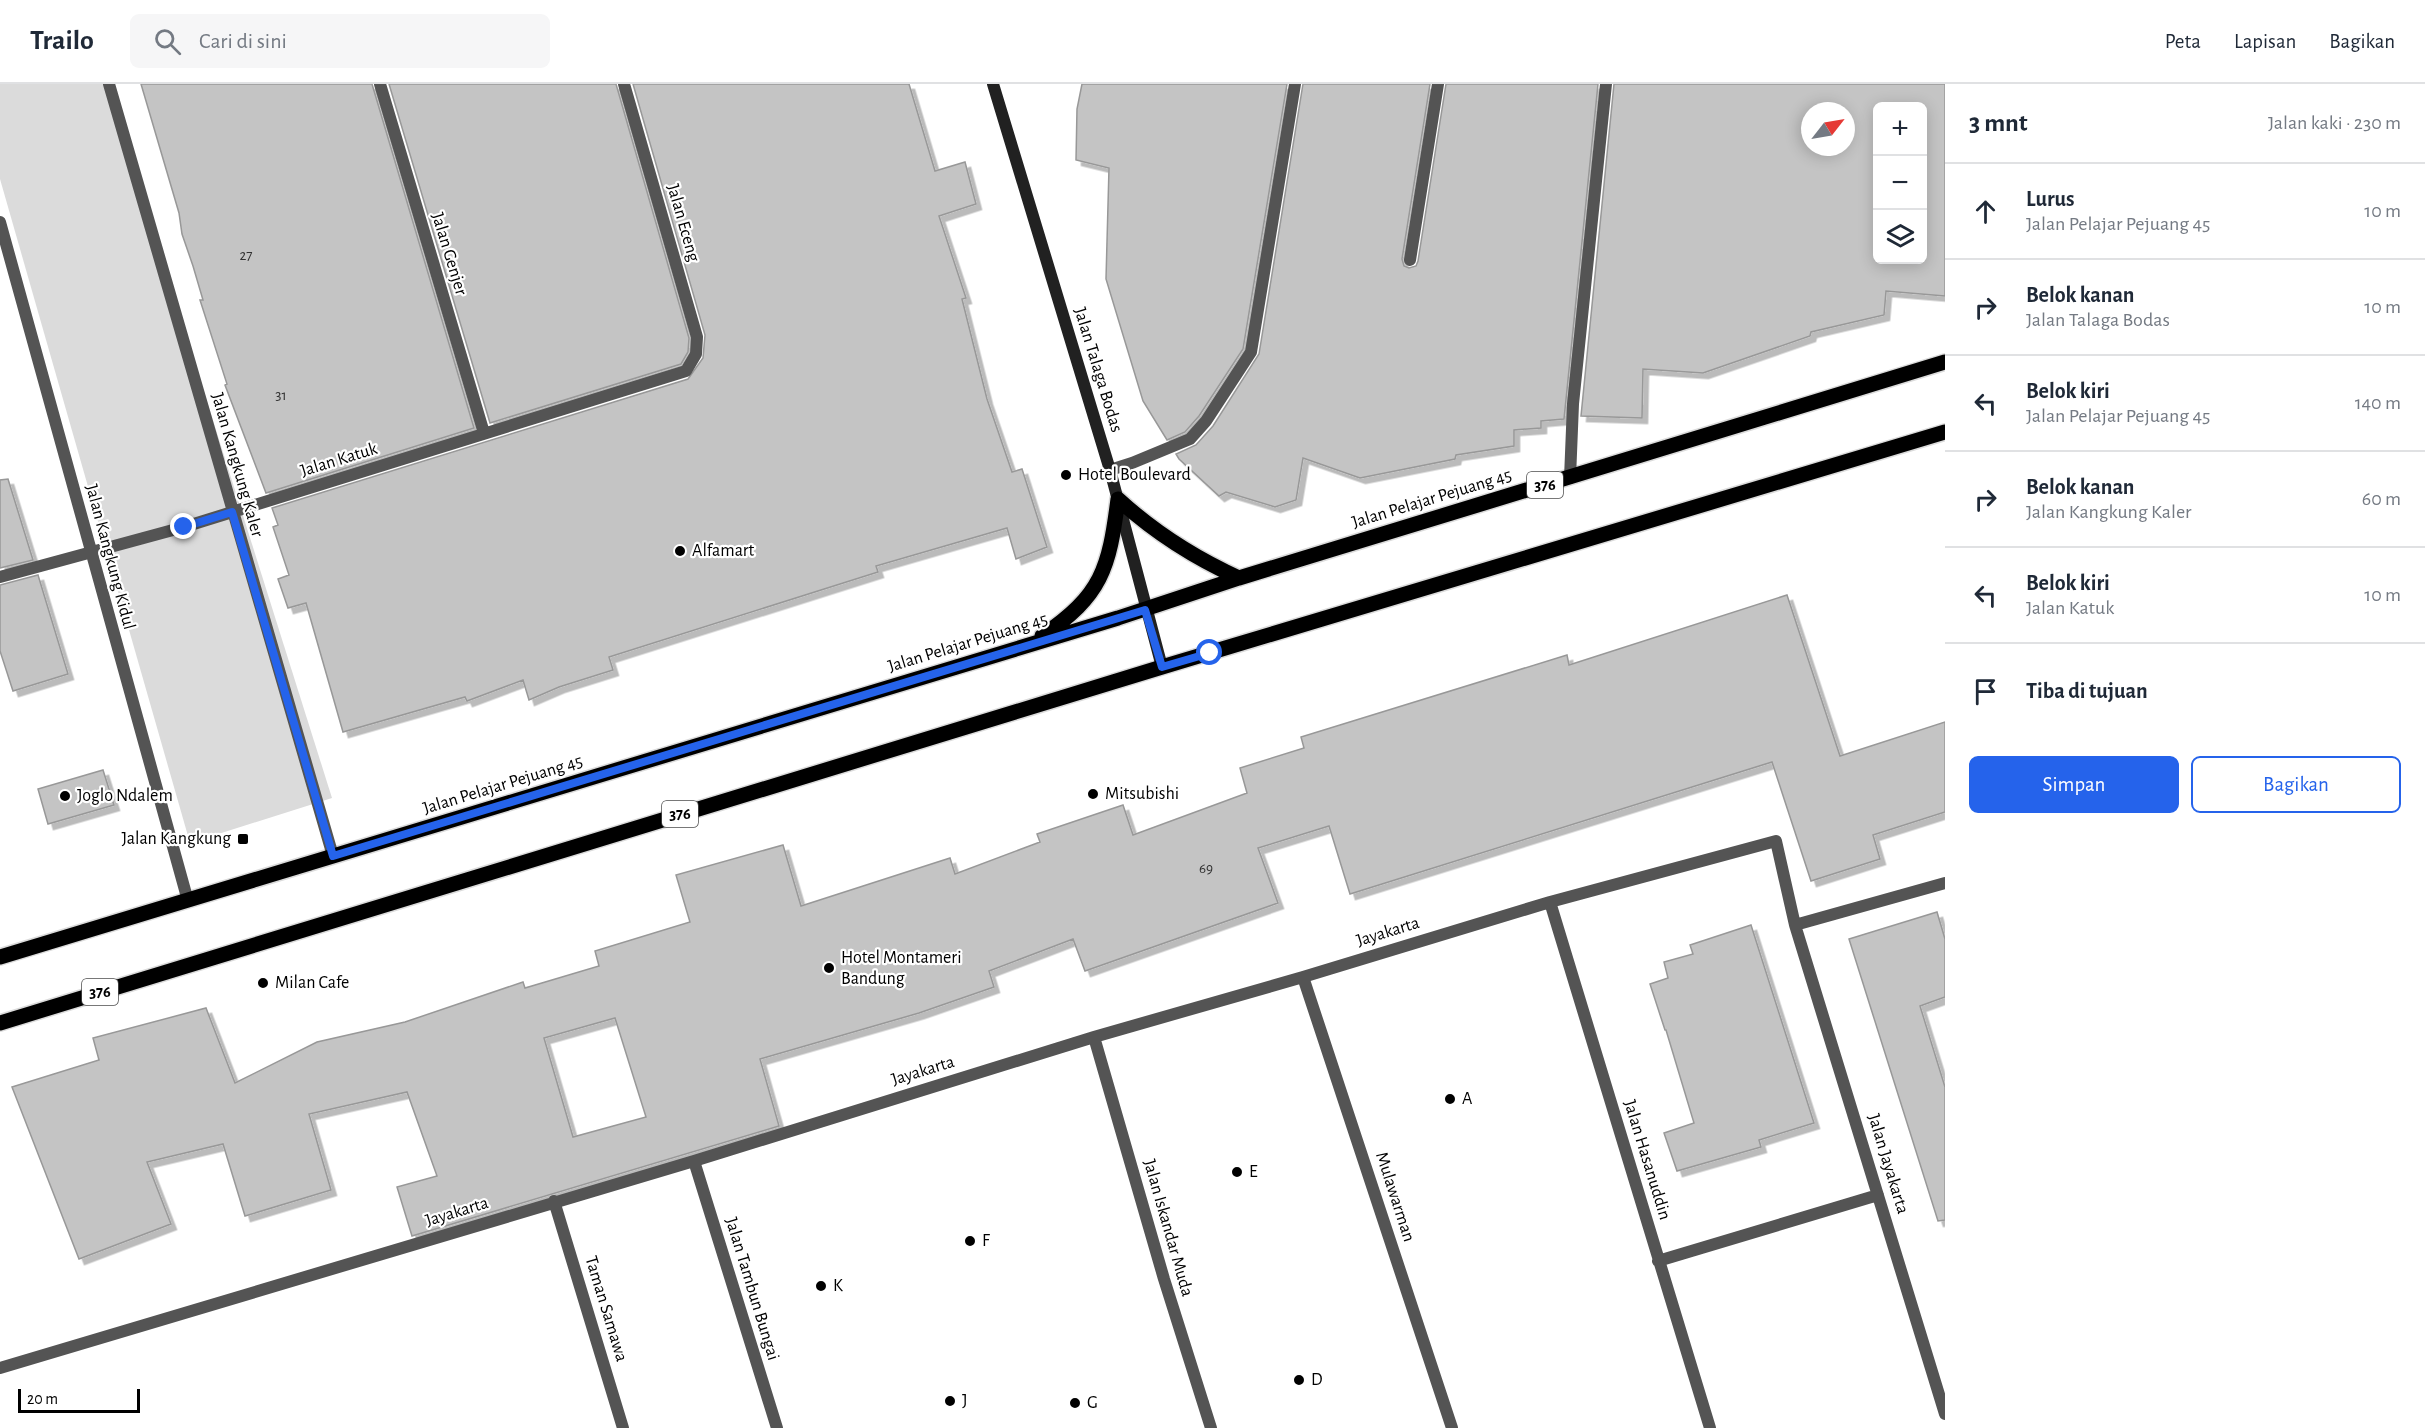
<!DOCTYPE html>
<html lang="id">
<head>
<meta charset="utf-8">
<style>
	:root { --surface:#fff; --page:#f6f6f7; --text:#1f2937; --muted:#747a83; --line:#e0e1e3; --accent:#2563eb }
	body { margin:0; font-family:"Alegreya Sans",sans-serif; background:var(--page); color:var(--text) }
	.controls { position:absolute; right:18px; top:18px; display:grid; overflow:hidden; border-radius:9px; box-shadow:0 3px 15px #0003 }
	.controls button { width:54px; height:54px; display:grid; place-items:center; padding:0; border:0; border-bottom:2px solid var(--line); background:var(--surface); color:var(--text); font:30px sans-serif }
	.compass { position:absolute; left:1801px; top:18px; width:54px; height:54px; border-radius:50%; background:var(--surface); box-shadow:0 3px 15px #0003; rotate:59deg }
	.scale { position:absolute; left:18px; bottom:15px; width:122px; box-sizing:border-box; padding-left:6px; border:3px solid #000; border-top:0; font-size:16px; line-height:21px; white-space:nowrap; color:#000; -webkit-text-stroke:4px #fff; paint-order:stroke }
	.stop { position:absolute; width:18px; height:18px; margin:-14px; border:4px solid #2563eb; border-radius:50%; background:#fff }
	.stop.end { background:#2563eb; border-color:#fff; box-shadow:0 2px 6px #0008 }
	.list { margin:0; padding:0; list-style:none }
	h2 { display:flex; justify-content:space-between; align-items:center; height:78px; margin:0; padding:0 24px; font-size:26px }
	h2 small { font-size:20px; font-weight:400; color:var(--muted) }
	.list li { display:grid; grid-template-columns:39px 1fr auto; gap:18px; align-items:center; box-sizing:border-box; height:96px; padding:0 24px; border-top:2px solid var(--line) }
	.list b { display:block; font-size:22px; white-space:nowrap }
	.list p { margin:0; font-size:20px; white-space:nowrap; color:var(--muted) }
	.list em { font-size:20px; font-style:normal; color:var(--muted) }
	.actions { display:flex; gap:12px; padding:18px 24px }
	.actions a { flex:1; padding:14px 0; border:2px solid var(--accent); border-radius:9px; text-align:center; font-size:21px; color:var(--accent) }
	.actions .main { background:var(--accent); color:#fff }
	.icon { flex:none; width:33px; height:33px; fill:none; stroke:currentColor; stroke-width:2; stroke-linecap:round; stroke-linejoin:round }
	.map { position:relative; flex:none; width:1945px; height:1344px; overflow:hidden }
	header { display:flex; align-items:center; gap:36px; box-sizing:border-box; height:84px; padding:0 30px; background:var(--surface); border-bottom:2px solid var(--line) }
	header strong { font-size:28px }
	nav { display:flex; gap:33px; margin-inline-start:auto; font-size:21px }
	.search { width:420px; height:54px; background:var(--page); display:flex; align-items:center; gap:15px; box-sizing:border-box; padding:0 21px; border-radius:9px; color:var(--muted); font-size:22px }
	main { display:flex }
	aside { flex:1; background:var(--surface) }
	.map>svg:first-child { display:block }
</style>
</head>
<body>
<header>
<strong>Trailo</strong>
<div class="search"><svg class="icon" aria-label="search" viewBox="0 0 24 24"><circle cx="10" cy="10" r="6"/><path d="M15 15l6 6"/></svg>Cari di sini</div>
<nav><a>Peta</a><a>Lapisan</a><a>Bagikan</a></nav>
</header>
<main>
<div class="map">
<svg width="1945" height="1344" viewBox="0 0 1945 1344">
	<defs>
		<filter id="shadow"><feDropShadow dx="5.5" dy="5.5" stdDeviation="0" flood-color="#0004"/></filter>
	</defs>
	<rect width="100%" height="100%" fill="#fff"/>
	<path fill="#dbdbdb" d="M0,0h107l225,714 -142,45 -190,-664z"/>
	<path fill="#c4c4c4" stroke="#989898" stroke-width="1.5" fill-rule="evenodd" filter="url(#shadow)" d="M141,0h231l102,344 -208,65 -41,-108 2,-1 -27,-84h3l-10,-34 -11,-32 -3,-21z
		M389,0h227l73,254 -1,14 -7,12 -191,59z
		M633,0h276l26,87 30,-9 11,42 -37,12 27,82 -4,1 25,100 25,73 10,-3 25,78 -31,12 -9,-31 -131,38 2,6 -269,85 4,13 -54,17 -30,13 -6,-20 -56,21 -2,-4 -122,35 -37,-129 -18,5 -10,-29 11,-4 -16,-48 5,-2 -6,-17 416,-129 15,-21 2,-23z
		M1082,0h205l-44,265 -44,67 -14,16 -18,8 -24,-39 -37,-122 3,-111 -33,-8 1,-51z
		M1303,0h127l-28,175 2,7 5,2 7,-2 2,-5 28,-177h152l-34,335 -23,2v7l-27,2v16l-58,9 -1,4 -95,19 -57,-20 -7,42 -21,7 -49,-15 -7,4 -40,-37 -3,-5 20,-9 17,-19 46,-72z
		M1614,0h331v212l-59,-5 -2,24 -73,17 -1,4 -107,37 -60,-4 -1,49 -61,-2zM1878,22h45v154h-45zM1810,27h36v36h-36z
		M8,395l25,81 -33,8v-88z
		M38,491l30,99 -55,17 -13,-40v-66z
		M1787,511l53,161 105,-34v90l-72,23 7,24 -69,22 -39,-119 -422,132 -21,-68 -71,22 20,55 -193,68 -12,-32 -84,32 5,16 -75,26 -159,46 19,67 -367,110 -15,-49 40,-11 -30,-84 -98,22 22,76 -86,26 -22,-72 -76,18 24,62 -92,35 -67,-172 87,-27 -6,-22 113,-30 29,75 82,-41 88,-20 118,-40 2,6 74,-22 -4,-15 95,-29 -14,-47 107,-30 18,61 149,-48 5,16 85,-32 -3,-8 86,-29 10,30 114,-42 -7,-25 64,-20 -3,-11 266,-82 2,10zM615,934l31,99 -73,20 -29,-99z
		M103,686l11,35 -66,19 -10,-35z
		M1937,828l8,27v58l-25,9 25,81v133l-7,1 -89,-282z
		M1751,841l63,198 -55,17 2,7 -84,24 -13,-38 30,-10 -28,-93h-1l-15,-46 18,-6 -4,-16 29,-8 -3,-9z"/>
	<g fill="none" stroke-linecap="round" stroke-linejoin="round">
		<g stroke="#dbdbdb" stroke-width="18">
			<path id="primary" d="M1118,415c36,33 77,59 121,79
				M1042,552c60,-41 67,-67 76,-137
				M0,873l1118,-339 121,-40 706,-216
				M0,939l1162,-356 783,-235"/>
		</g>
		<path stroke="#545454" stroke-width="12" d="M109,0l224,772
			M380,0l104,349
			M0,138l188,679
			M1410,176l28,-176
			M1110,386l22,-7 58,-24 16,-18 45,-69 44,-268
			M1570,394l3,-74 33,-320
			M0,493l184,-50 502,-156 10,-17 1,-17 -73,-253
			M1550,818l160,526
			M1795,841l150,-42
			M1303,893l149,451
			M1094,953l70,242 47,149
			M694,1077l83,267
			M554,1117l69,227
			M1658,1177l220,-66
			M0,1284l694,-207 400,-124 209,-60 247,-75 226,-61 19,84 150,489"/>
		<path stroke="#212121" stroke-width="12" d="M993,0l117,386 52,197"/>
		<use href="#primary" stroke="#000" stroke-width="15"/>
	</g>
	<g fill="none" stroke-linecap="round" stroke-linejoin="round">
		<path stroke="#2563eb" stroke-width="8" d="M184,443l48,-15 101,344 812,-246 17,57 48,-14"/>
	</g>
	<g fill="#000" stroke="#fff" stroke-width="2">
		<circle cx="1066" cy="391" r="6"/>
		<circle cx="680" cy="467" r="6"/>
		<circle cx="1093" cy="710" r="6"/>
		<circle cx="65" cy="712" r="6"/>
		<rect x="237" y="749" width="12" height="12" rx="3"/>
		<circle cx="829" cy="884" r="6"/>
		<circle cx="263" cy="899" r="6"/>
		<circle cx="1450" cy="1015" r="6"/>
		<circle cx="1237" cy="1088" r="6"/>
		<circle cx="970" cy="1157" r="6"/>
		<circle cx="821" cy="1202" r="6"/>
		<circle cx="1299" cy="1296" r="6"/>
		<circle cx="950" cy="1317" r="6"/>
		<circle cx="1075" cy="1319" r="6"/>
	</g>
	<g text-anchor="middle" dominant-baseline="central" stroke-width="4.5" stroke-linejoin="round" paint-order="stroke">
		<g font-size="15" fill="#313131">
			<text x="246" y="171">27</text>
			<text x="281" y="311">31</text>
			<text x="1206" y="784">69</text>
		</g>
		<g fill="#fff" stroke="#4c4c4c" stroke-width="1.5">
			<rect x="1527" y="388" width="36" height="26" rx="4.5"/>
			<rect x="662" y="717" width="36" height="26" rx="4.5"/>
			<rect x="82" y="895" width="36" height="26" rx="4.5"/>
		</g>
		<g font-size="16" font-weight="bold" fill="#000">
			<text x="1545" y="401">376</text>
			<text x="680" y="730">376</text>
			<text x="100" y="908">376</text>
		</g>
		<g font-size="18" fill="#000" stroke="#fff">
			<text transform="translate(683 139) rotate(74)">Jalan Eceng</text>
			<text transform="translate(449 170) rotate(73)">Jalan Genjer</text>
			<text transform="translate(1098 286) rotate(73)">Jalan Talaga Bodas</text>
			<text transform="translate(339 376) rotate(-17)">Jalan Katuk</text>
			<text transform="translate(237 381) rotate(74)">Jalan Kangkung Kaler</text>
			<text transform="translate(1432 415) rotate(-17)">Jalan Pelajar Pejuang 45</text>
			<text transform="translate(110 473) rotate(75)">Jalan Kangkung Kidul</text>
			<text transform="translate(968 559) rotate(-17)">Jalan Pelajar Pejuang 45</text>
			<text transform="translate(503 701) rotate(-17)">Jalan Pelajar Pejuang 45</text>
			<text transform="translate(1388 848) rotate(-17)">Jayakarta</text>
			<text transform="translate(923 987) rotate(-17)">Jayakarta</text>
			<text transform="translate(1647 1076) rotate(73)">Jalan Hasanuddin</text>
			<text transform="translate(1888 1080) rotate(73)">Jalan Jayakarta</text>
			<text transform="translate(1395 1113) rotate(72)">Mulawarman</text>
			<text transform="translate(457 1128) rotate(-17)">Jayakarta</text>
			<text transform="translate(1168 1144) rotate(74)">Jalan Iskandar Muda</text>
			<text transform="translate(752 1205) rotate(73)">Jalan Tambun Bungai</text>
			<text transform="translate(606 1225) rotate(73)">Taman Samawa</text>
		</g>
		<g font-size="18" fill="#000" stroke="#fff" text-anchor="start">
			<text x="1078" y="391">Hotel Boulevard</text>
			<text x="692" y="467">Alfamart</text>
			<text x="1105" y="710">Mitsubishi</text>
			<text x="77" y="712">Joglo Ndalem</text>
			<text x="231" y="755" text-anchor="end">Jalan Kangkung</text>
			<text x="841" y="874">Hotel Montameri<tspan x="841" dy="21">Bandung</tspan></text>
			<text x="275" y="899">Milan Cafe</text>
			<text x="1462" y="1015">A</text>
			<text x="1249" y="1088">E</text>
			<text x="982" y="1157">F</text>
			<text x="833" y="1202">K</text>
			<text x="1311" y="1296">D</text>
			<text x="962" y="1317">J</text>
			<text x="1087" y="1319">G</text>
		</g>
	</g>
</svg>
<div class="controls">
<button>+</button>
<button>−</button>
<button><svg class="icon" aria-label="layers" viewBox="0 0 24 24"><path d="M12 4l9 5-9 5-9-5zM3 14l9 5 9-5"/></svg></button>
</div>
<svg class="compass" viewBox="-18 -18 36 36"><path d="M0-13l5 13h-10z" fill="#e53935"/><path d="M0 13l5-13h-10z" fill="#747a83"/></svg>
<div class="scale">20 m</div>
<div class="stop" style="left:1210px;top:569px"></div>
<div class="stop end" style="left:184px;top:443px"></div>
</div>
<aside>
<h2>3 mnt<small>Jalan kaki · 230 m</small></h2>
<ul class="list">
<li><svg class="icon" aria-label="ahead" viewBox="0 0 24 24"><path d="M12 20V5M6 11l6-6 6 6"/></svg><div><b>Lurus</b><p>Jalan Pelajar Pejuang 45</p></div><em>10 m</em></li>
<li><svg class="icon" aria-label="right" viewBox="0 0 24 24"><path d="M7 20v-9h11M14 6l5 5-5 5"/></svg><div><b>Belok kanan</b><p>Jalan Talaga Bodas</p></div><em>10 m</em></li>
<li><svg class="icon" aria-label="left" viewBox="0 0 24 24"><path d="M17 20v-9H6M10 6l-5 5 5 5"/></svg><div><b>Belok kiri</b><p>Jalan Pelajar Pejuang 45</p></div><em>140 m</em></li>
<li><svg class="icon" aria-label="right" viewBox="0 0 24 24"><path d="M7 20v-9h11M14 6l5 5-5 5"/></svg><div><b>Belok kanan</b><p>Jalan Kangkung Kaler</p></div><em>60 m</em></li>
<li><svg class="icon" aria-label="left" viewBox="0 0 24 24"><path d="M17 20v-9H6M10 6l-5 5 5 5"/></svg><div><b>Belok kiri</b><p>Jalan Katuk</p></div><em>10 m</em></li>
<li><svg class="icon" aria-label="arrive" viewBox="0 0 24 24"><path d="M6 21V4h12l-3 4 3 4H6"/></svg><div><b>Tiba di tujuan</b></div></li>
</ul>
<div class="actions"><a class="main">Simpan</a><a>Bagikan</a></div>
</aside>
</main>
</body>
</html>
